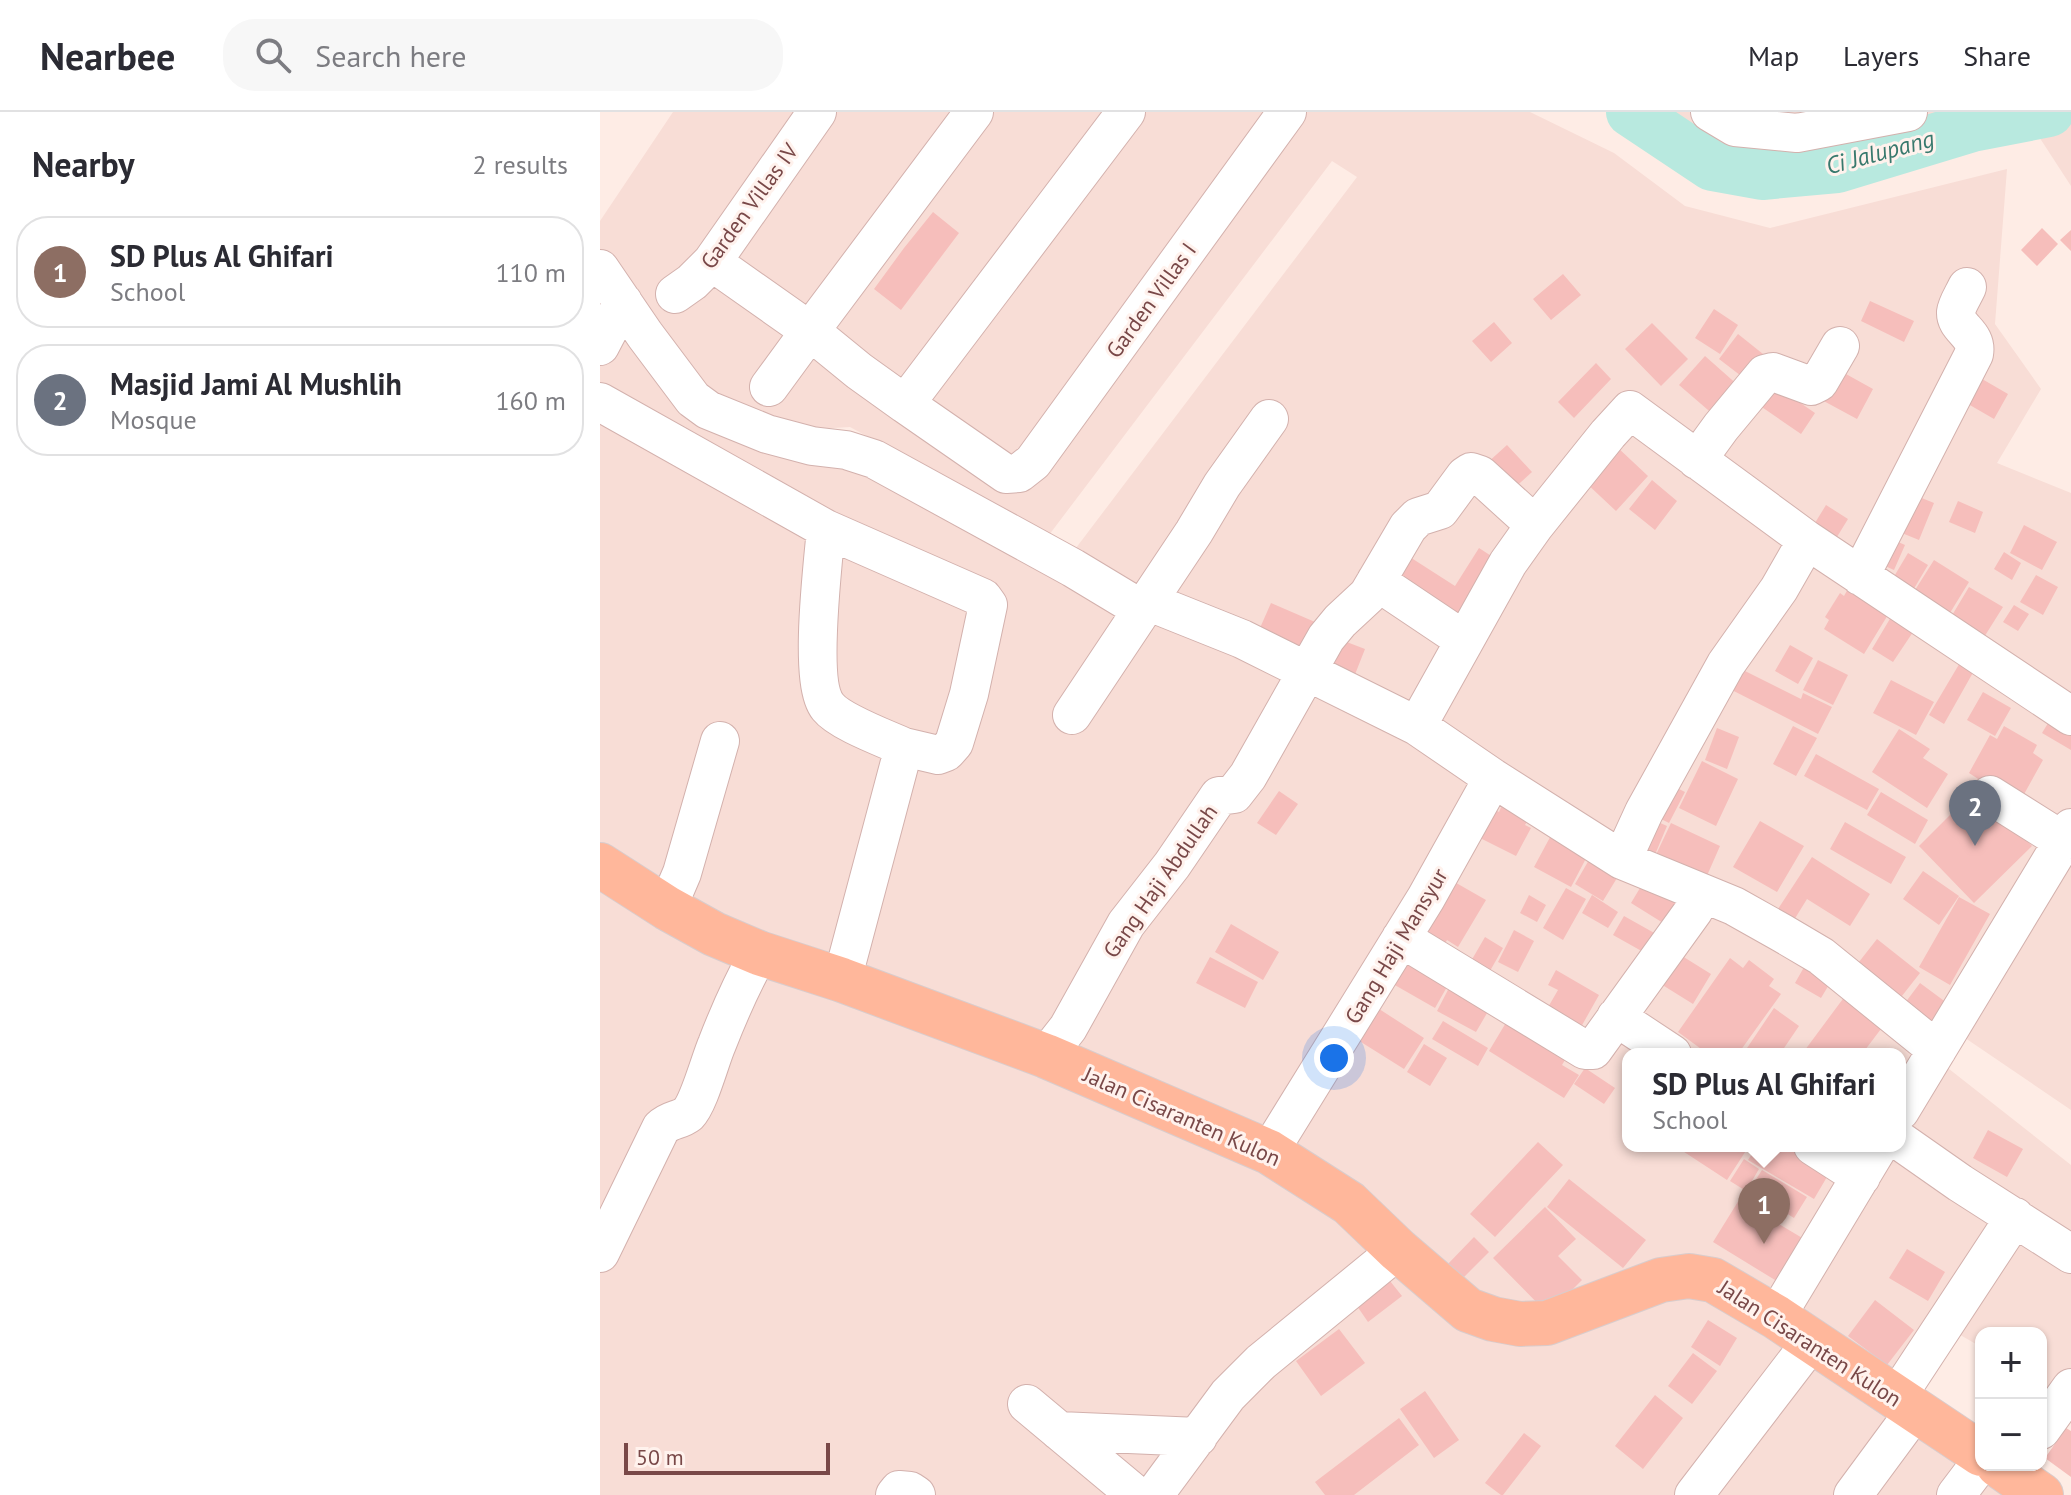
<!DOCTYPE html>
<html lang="en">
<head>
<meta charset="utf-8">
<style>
	:root { --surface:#fff; --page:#f7f7f7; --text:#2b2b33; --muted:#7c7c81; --line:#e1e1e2; --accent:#1a73e8 }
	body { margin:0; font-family:"PT Sans",sans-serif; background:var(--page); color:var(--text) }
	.controls { position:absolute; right:24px; bottom:24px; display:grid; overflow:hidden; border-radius:16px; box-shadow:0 2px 6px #0004 }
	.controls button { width:72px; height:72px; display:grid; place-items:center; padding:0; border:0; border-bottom:2px solid var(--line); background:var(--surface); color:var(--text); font:40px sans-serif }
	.scale { position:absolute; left:24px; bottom:20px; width:206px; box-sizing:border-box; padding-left:8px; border:4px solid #794848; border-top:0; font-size:22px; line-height:28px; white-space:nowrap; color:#794848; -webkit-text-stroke:6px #fff2ed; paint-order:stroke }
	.you { position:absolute; left:734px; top:946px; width:28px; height:28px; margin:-20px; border:6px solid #fff; border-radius:50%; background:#1a73e8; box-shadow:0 0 0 12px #1a73e833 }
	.badge { display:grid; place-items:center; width:52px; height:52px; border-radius:50%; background:var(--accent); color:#fff; font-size:26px; font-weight:700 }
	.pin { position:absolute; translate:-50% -66px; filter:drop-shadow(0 2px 4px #0008) }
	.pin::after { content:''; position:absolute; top:42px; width:28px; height:24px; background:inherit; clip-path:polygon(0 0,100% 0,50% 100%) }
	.popup { position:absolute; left:1022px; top:936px; width:284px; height:104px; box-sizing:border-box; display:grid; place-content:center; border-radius:16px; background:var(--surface); filter:drop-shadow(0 2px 6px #0005); font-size:26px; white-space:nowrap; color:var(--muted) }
	.popup b { font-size:30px; color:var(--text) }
	.popup::after { content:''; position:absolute; left:50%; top:100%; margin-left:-16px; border:16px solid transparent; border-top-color:var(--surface) }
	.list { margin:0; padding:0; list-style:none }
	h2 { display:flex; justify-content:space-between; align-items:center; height:104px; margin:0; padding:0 32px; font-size:34px }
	h2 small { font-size:26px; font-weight:400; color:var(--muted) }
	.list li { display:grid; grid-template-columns:52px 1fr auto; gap:24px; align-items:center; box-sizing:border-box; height:112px; margin:0 16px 16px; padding:0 16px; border:2px solid var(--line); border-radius:32px }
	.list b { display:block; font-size:30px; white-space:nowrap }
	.list p { margin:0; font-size:26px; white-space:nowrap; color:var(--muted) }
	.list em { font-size:26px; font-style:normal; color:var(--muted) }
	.icon { flex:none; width:44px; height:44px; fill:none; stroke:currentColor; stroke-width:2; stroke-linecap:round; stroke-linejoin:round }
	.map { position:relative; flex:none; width:1471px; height:1383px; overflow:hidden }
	header { display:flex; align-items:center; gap:48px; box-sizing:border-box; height:112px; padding:0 40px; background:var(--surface); border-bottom:2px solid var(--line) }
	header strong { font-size:38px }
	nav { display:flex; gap:44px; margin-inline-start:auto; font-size:28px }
	.search { width:560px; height:72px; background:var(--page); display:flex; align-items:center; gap:20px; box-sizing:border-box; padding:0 28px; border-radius:32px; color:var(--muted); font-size:30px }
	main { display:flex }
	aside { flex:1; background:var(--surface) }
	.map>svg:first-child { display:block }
</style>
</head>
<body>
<header>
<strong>Nearbee</strong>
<div class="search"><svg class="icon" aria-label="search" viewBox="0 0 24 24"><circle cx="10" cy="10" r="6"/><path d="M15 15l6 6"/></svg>Search here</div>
<nav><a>Map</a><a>Layers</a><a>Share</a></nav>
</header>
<main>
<aside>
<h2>Nearby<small>2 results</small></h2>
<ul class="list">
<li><span class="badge" style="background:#8d6e63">1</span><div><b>SD Plus Al Ghifari</b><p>School</p></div><em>110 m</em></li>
<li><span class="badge" style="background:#6b7280">2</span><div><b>Masjid Jami Al Mushlih</b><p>Mosque</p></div><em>160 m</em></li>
</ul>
</aside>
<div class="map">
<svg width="1471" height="1383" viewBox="0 0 1471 1383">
	<rect width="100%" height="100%" fill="#feece5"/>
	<path fill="#f8ddd6" d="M73,0h857l84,41 71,53 85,22 237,-59 -12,155 46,65 -44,74 74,30v617l-125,-85 -46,73v-44h-272v92h241l-103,163 275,186h-1441v-1208l96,115 180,55 178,120 303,-400 -25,-16 -283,374 -199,-108 -52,3 -99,-39 -27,-42 -72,-99v-29z
		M1062,0h326l-211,43 -60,-9z
		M1423,0h48v74z
		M1344,953l127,100v244l-30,-21v-55h-60v14l-31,-18 -40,62 -115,-78z"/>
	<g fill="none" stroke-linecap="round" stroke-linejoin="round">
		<path stroke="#b8e9df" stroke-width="50" d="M1031,0l81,54 50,9 75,-7 135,-41 77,-15"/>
	</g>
	<path fill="#f6bebb" d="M333,100l26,21 -58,77 -27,-21 30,-41z
		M1442,116l16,16 -21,22 -16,-16z
		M1471,118v21l-11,-11z
		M963,162l18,21 -30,25 -18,-21z
		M1270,189l44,20 -10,21 -43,-21z
		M1114,197l24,16 -18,29 -25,-16z
		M894,210l18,21 -21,19 -19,-21z
		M1052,211l36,36 -27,27 -36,-37z
		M1138,222l30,24 -19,24 -30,-23z
		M1105,244l35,31 -25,29 -36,-31z
		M996,251l15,16 -37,39 -16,-16z
		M1237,257l36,20 -16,30 -37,-20z
		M1370,260l38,22 -14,25 -38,-22z
		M1167,268l48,33 -14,21 -48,-33z
		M907,333l25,27 -21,19 -25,-27z
		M1016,334l32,30 -32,35 -32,-30z
		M1052,368l25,21 -22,29 -26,-21z
		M1307,380l27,11 -15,37 -27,-11z
		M1358,389l25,11 -8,21 -26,-11z
		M1226,393l22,14 -16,26 -22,-14z
		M1424,413l33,17 -15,28 -32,-17z
		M1287,425l18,8 -11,25 -18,-8z
		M879,436l23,15 -37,57 -75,-49 12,-19 53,34z
		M1404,440l17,11 -9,17 -18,-11z
		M1308,441l20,12 -19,32 -20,-12z
		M1334,448l35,22 -24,39 -35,-23z
		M1436,463l22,12 -15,28 -23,-13z
		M1253,468l41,25 -30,49 -40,-25 5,-9 -4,-3 15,-24 4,3z
		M1369,475l34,20 -22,35 -33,-20z
		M671,491l44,19 -14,34 -45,-19z
		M1414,493l15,9 -11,17 -15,-9z
		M1294,500l23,14 -24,36 -21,-13z
		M731,524l34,13 -13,33 -34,-14z
		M1190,533l23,13 -15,26 -23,-13z
		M1218,548l30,15 -15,30 -30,-15z
		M1361,549l14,8 -31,55 -15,-9z
		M1133,553l68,34 2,-6 29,14 -14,27 -96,-49z
		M1291,568l43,22 -18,33 -43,-22z
		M1383,580l28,16 -16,28 -28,-16z
		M1453,603l18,11v24l-29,-17z
		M1193,614l24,12 -21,38 -23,-12z
		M1404,614l33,19 -4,8 10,7 -25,45 -49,-32 21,-38 7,4z
		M1117,616l22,9 -12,32 -22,-9z
		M1299,617l31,20 -7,9 25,16 -21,34 -55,-36z
		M1216,642l63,35 -12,21 -63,-34z
		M1102,649l36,18 -22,47 -37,-18z
		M1065,670l20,10 -16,31 -20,-10z
		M1376,677l56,57 -58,57 -55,-57z
		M679,679l19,13 -22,31 -19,-12z
		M1281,680l47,28 -13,24 -48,-29z
		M903,691l27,13 -5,9 6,3 -15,28 -46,-23 14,-29 15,8z
		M1047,705l20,9 -13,31 -20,-8z
		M1160,709l44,25 -27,46 -44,-25z
		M1245,710l61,35 -15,27 -61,-35z
		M1071,711l49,23 -18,41 -50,-24z
		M955,716l37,19 -21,40 -37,-20z
		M993,741l24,25 -14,23 -28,-17z
		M1212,745l58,37 -20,32 -43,-27 -13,21 -16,-11z
		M1323,759l36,25 -20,29 -36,-26z
		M851,768l35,20 -28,47 -11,-7 -7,13 -24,-15z
		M1043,771l45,28 -12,20 -45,-28z
		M966,776l20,11 -23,41 -20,-12z
		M929,783l17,10 -9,17 -17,-9z
		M992,783l26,17 -10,16 -26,-15z
		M1359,785l31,17 -40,71 -31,-18z
		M1024,804l41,23 -11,19 -41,-23z
		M631,812l48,28 -16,28 -48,-28z
		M914,818l20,11 -16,31 -20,-10z
		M885,825l18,11 -17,30 -19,-10z
		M1277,827l43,34 -22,28 -43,-34z
		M803,838l49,28 -17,30 -49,-28z
		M1074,839l37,23 -18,30 -37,-23z
		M610,845l48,25 -13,26 -49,-25z
		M1130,846l13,10 6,-8 25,19 -5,7 12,8 -43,60h-30l-30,-22z
		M1207,850l26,16 -12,20 -26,-15z
		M956,858l43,25 -18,32 -34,-18 11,-19 -10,-5z
		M1320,871l27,20 -18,24 -27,-20z
		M850,874l40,22 -14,24 -39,-21z
		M1251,876l39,29 -28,37h-60z
		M773,893l51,33 -20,31 -51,-32z
		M1174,896l25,18 -19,28h-37z
		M913,899l59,37 -10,17 17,10 -15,23 -75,-47z
		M843,909l45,27 -10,18 -46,-27z
		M824,932l23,14 -17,28 -23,-14z
		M985,956l30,20 -11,16 -30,-20z
		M1388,1018l35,19 -16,28 -34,-19z
		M938,1030l25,23 -68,72 -25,-23z
		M1075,1034h74l-22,34z
		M1157,1034h47l30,19 -20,34 -66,-39z
		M1144,1047l15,10 -13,22 -16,-10z
		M1162,1058l45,27 -13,21 -45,-28z
		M969,1067l77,61 -23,28 -76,-61z
		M1139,1088l75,45 -26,43 -75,-46z
		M945,1095l31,32 -18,17 24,24 -34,34 -55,-56z
		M874,1125l15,15 -29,29 -14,-15z
		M1307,1137l38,23 -17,29 -39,-23z
		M790,1169l12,15 -34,26 -11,-16z
		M1275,1188l39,30 -27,35 -39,-29z
		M1108,1208l29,18 -17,28 -29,-19z
		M739,1217l26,34 -44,33 -25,-35z
		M1093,1241l24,18 -25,33 -24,-18z
		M825,1279l34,49 -25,18 -34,-49z
		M1055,1283l28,23 -40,51 -28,-23z
		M799,1306l20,27 -65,50h-29l-10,-13z
		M1466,1316l5,3v46l-26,-19z
		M924,1321l17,13 -38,49h-2l-16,-12z"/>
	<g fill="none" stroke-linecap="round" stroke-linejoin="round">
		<g stroke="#d3b1ad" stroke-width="40">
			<path id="minor" d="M374,0l-164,219 49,40 46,33 221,-292
				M1110,0l25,15 62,6 111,-21
				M112,150l98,69 -41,56
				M0,157l45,66 48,64 15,11 59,24 45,12 34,4 28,9 199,109 68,41
				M75,182l17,-12 20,-20 105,-150
				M0,234l23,-44
				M0,290l226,127c-3,34 -18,154 2,178 12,15 56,31 76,40l-62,233
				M305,292l101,70 13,-1 14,-11 254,-350
				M1097,348l24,-33 44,-53 8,-2 38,14 8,-4 21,-36
				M226,417l157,69 5,7 -19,89 -15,49 -8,9 -8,3 -34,-8
				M1260,464l114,-222c4,-21 -19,-25 -18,-42 1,-8 8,-18 11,-25
				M776,469l88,59
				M547,489l95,38 175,87 76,52 129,82 112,46 48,27 39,23 116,94
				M472,603l122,-183 28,-47 47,-66
				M817,614l91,-163 27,-38
				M1390,683l73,46
				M1022,748l22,-48 82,-148 53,-75 28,-49
				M67,796l15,-35 38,-132
				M801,826l184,112h8l101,-140
				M1016,905l56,37
				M446,944l22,-28 58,-104 46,-59 47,-69 15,-2 14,-18 78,-138 14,-17 28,-26 40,-68 10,-10 22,-7 25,-34 6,-4 9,3 55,50 73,-91 22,-24 177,130 264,176
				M1300,999l171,-283
				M1300,1029l60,42 111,71
				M1213,1034l48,31
				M669,1040l157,-254 67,-120
				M0,1141l61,-125c9,-9 18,-7 27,-14 11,-11 22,-54 29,-70 12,-31 26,-62 42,-91
				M1176,1205l103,-171
				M1296,1286l119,-181
				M427,1292l109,91
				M1441,1318l30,-42
				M459,1319l139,6
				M295,1383l4,-5 11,1 6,4
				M554,1383l74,-100 33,-33 137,-112
				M1094,1383l118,-154
				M1253,1383l62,-84
				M1356,1383l25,-33"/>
		</g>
		<g stroke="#d9cccc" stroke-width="46">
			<path id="major" d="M0,753l67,43 47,26 45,19 83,27 204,76 223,96 80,51 49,47 70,60 25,9 27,5 27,-1 114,-43 28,-4 24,4 63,37 205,137
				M1398,1353l43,30"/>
		</g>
		<use href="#minor" stroke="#fff" stroke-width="38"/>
		<use href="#major" stroke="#ffb79b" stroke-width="44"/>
	</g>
	<g text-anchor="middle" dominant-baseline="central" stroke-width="6" stroke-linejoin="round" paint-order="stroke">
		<g font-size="22" fill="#794848" stroke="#fff2ed">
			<text transform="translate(149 94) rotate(-54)">Garden Villas IV</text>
			<text transform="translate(551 188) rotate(-54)">Garden Villas I</text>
			<text transform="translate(560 769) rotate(-55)">Gang Haji Abdullah</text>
			<text transform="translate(796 834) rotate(-59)">Gang Haji Mansyur</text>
			<text transform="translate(582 1004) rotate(24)">Jalan Cisaranten Kulon</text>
			<text transform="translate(1210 1231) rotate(33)">Jalan Cisaranten Kulon</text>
		</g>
		<g font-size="24" font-style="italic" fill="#38796d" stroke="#fff2ed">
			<text transform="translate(1280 40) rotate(-15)">Ci Jalupang</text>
		</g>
	</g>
</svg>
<div class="controls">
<button>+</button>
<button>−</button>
</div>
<div class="scale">50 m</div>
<div class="you"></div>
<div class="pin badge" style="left:1164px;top:1132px;background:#8d6e63">1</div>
<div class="popup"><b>SD Plus Al Ghifari</b>School</div>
<div class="pin badge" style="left:1375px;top:734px;background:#6b7280">2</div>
</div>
</main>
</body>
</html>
